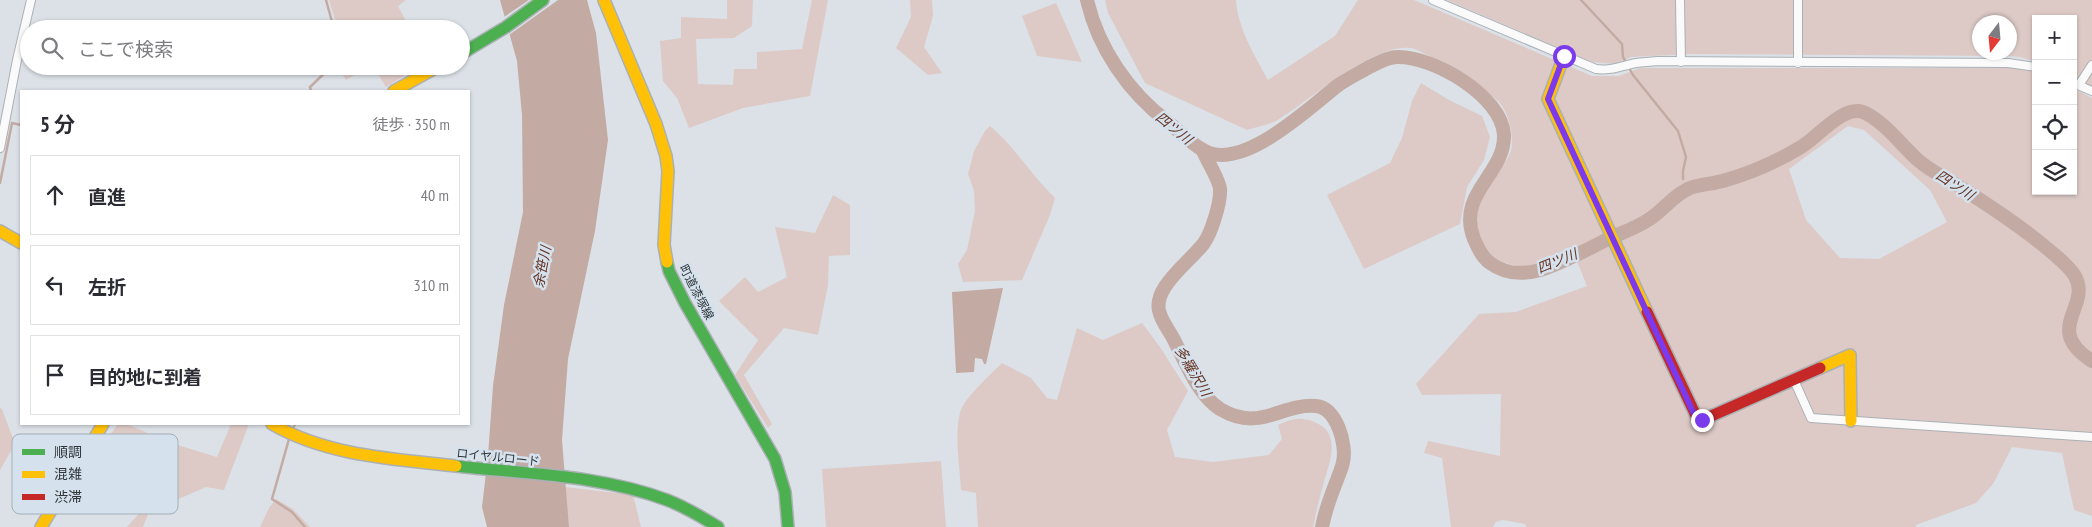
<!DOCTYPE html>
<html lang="ja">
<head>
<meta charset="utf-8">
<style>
	:root { --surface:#fff; --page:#f2f2f3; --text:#2b2b33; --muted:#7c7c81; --line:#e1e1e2 }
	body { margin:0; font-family:"PT Sans Narrow","Noto Sans JP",sans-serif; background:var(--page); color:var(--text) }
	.controls { position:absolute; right:15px; top:15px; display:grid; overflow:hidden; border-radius:0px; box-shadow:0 1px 4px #0004 }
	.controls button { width:45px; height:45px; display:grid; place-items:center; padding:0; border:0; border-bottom:1px solid var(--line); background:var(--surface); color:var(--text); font:25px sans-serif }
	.compass { position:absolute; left:1972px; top:15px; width:45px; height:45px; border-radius:50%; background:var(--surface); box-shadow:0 1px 4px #0004; rotate:196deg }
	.stop { position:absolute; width:15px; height:15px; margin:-11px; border:4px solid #7c3aed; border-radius:50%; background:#fff }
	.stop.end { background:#7c3aed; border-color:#fff; box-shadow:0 1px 5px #0008 }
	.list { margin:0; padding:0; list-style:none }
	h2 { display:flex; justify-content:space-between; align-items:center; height:65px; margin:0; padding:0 20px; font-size:21px }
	h2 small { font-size:16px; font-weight:400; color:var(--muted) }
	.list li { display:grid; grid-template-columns:32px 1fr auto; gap:15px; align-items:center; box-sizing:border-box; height:80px; margin:0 10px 10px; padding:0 10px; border:1px solid var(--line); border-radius:0px }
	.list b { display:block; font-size:19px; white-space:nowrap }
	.list em { font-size:16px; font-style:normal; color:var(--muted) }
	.icon { flex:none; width:28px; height:28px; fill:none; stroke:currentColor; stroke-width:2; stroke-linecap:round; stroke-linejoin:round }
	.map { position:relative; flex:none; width:2092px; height:527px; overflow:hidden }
	.search { position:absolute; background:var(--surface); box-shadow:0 1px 4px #0004; left:20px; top:20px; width:450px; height:55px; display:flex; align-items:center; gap:12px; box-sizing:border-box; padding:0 18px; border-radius:28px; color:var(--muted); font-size:19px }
	.panel { position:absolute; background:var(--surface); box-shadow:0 1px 4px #0004; left:20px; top:90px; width:450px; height:335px; border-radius:0px }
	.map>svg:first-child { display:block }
</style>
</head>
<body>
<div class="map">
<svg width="2092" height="527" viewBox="0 0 2092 527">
	<rect width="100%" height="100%" fill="#dbe1e7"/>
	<path fill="#ddcac6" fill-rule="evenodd" d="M329,0h77l-8,6 11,21 -71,2z
		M727,0h26l-1,26 -18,12 -38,1 2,45 35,1 1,-16h23v-17l45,-3 10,-49h16l-18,96 -67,12 -54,20 -12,-30 -14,-17 -3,-40 21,-3v-21l46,2z
		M910,0h22l1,16 -9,31 18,26 -14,2 -32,-27 15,-31z
		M1105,0h131c2,29 18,54 32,80l67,-44 23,-36h56l178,76h27l21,-8h372l24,4v119h37v-103l19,10v418l-18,-6 -12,-57 -50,-6 -19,37 -17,19 -60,22v2h-390l-1,-3 -22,-4 -7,2 -3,5h-42l-9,-69 -18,-5 4,-12 72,15 1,-62 -79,1 -6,-11 63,-70 37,-2 71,-26 -15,-37c-16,7 -33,18 -50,17 -9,0 -26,-5 -32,-11 -15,-15 -17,-47 -7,-64 8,-15 29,-29 29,-48 0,-14 -4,-32 -14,-42 -10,-11 -74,-51 -87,-53 -38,-5 -102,53 -135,73 -8,4 -20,6 -29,9l-102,-47 -37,-70zM1848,126l16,4 66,60 17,32 -68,37 -39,-1 -34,-38 -17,-51z
		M1447,0h645v87l-19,-9v-59h-37v43l-16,-5 -13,-1 -317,-2 -59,3 -16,7 -23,-2zM1980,22h30v30h-30z
		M1056,3l26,59 -45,-6 -15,-40z
		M337,66h34l-25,14z
		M373,66h32l4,7 -23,14z
		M1421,83l28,17 33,16 8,21 -6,23 -17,27 -7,37 -96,45 -37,-74 63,-32 12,-25 10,-37z
		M990,126c25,21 41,49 65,72l-5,17 -28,65 -59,2 -5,-18 9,-14 8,-39 -1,-20 -6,-17 6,-23 11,-20z
		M833,195l17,10v50l-21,1 -1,29 -10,50 -34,-7 -40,47 28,49 -4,4 -33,-53 23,-35 -39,-39 26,-24 13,15 29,-15 -12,-50 40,6z
		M1142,323l18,24 28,44 -21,39 8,27 38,5 56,-7 13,-16 -4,-14c12,-6 23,-9 36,-3 30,11 14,43 9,64 -4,13 -7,27 -10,41h-335l-2,-34 -15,-3c-1,-23 -7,-54 -1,-77 2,-13 32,-40 42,-50l29,15 16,20 10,2 20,-72 26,12z
		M0,408l2,1 13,35 -15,26z
		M118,424h9l44,19 46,14 14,-33h18l-25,66 -18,-3 -57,25 -6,15h-16l34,-38 -59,-43z
		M941,461l5,66h-120l-4,-58z
		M565,487l68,8 8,32h-72z
		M276,499l17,10 17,18h-50l9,-19z"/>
	<path fill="#c3aba4" d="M500,0h87l9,33 12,107 -13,91 -27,128 -6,81 7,87h-82l-5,-20 6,-51 5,-70 11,-81 19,-93 -1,-97 -5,-54z
		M1003,288l-17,76h-2l-2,-5 -7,-1 -1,14 -18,1 -4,-81z"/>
	<path fill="#dbe1e7" d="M529,0h29l-49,35 -5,-18z"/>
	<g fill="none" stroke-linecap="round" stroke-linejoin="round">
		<path stroke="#c3aba4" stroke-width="2.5" d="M326,0l8,29
			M1581,0l41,44 1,13 10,18 45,56 8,26 -3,14v8
			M311,91l-1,-4 22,-21
			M0,183l12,-60 9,2
			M292,431l3,-7
			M289,439l-17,60 20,13 13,15"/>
		<path stroke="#c3aba4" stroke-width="14" d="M1087,0c11,48 42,93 81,122 11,9 22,21 35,28 38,23 105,-41 134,-64 10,-7 22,-13 32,-19 9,-4 18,-10 28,-10 36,-1 105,39 107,78 1,40 -48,58 -30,104 4,9 8,18 16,24 15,11 32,12 50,7 23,-7 46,-20 68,-31 13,-6 28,-11 40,-19 15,-9 25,-25 42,-32 11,-4 24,-4 36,-8 25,-7 52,-19 75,-33 17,-10 42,-42 62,-35 20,8 40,35 56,49 13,11 30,19 44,28 30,19 59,38 86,61 9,8 19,15 26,26 17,31 -33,53 17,85
			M1203,151c4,10 16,28 17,38 1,14 -9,44 -16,54 -14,19 -54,46 -44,71 3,9 10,18 14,26 12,23 24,55 46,69 40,24 61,-6 96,-3 21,2 31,39 27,56 -1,6 -4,12 -6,18 -6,15 -12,31 -15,47"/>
		<g stroke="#abb0b4" stroke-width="10">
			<path id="street" d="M1433,0l163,69c15,2 25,-3 40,-6 7,-1 14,-1 21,-2l351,2 28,4
				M1680,0l1,62
				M1798,63v-63
				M2073,83l19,8
				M2079,85l13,-20
				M0,148l17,-88 14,-60
				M1794,380l17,38 281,19"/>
		</g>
		<g stroke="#abb0b4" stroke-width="14">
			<path id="fast" d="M461,54l45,-27 37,-27
				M667,262l2,9 16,32 90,156 10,33 3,35
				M456,466c70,8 145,9 211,34 18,7 35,17 51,27"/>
		</g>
		<g stroke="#abb0b4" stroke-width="14">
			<path id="slow" d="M604,0l52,124 10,32 2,15 -4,74 3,17
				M1564,56l-16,43 99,213
				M394,91l45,-25
				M0,231l21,12
				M1820,368l30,-13 1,66
				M272,424c56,32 121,35 184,42
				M41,527l62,-103"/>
		</g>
		<g stroke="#abb0b4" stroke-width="14">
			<path id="jam" d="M1647,312l51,108h4l118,-52"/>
		</g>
		<use href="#street" stroke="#fafafb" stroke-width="8"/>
		<use href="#fast" stroke="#4caf50" stroke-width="11"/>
		<use href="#slow" stroke="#ffc107" stroke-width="11"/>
		<use href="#jam" stroke="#c62828" stroke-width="11"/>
	</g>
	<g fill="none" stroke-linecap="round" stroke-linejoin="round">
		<path stroke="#7c3aed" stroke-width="6" d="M1564,56l-16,43 147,317 3,4h4"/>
	</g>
	<g text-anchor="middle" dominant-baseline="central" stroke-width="5" stroke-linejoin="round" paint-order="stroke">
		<g font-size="12" fill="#303539" stroke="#d5e2ed">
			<text transform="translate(697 292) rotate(63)">町道漆塚線</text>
			<text transform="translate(498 457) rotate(6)">ロイヤルロード</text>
		</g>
		<g font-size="14" font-style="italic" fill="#673423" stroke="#d5e2ed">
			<text transform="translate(1174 128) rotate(39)">四ツ川</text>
			<text transform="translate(1955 185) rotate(33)">四ツ川</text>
			<text transform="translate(1557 261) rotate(-22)">四ツ川</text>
			<text transform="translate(542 267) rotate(-79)">余笹川</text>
			<text transform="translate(1193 371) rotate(59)">多羅沢川</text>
		</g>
	</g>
	<rect x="12" y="434" width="166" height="80" rx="8" fill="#d5e2ed" stroke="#a4aeb7" stroke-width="1"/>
	<rect x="22" y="449" width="23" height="6" fill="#4caf50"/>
	<rect x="22" y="471" width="23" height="7" fill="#ffc107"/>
	<rect x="22" y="494" width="23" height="6" fill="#c62828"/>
	<g font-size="14" fill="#303539">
		<text x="54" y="457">順調</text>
		<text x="54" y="479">混雑</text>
		<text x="54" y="502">渋滞</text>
	</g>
</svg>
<div class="controls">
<button>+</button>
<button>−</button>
<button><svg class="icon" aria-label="locate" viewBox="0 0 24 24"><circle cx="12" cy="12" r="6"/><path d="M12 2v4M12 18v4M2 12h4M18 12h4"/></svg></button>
<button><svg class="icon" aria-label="layers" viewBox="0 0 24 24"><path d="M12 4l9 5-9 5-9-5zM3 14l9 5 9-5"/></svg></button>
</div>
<svg class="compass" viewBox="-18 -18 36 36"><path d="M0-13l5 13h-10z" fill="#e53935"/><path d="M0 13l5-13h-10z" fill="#7c7c81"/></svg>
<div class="stop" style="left:1564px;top:56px"></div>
<div class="stop end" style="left:1702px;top:420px"></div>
<div class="search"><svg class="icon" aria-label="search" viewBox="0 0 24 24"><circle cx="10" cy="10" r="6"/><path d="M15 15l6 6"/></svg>ここで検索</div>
<section class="panel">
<h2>5 分<small>徒歩 · 350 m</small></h2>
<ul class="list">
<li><svg class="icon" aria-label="ahead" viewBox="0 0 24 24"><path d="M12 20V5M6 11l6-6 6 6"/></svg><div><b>直進</b></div><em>40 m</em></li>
<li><svg class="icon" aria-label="left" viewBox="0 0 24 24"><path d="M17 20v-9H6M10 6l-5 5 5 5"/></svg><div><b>左折</b></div><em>310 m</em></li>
<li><svg class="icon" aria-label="arrive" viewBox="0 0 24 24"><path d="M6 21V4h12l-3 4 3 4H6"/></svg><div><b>目的地に到着</b></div></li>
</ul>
</section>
</div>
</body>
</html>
